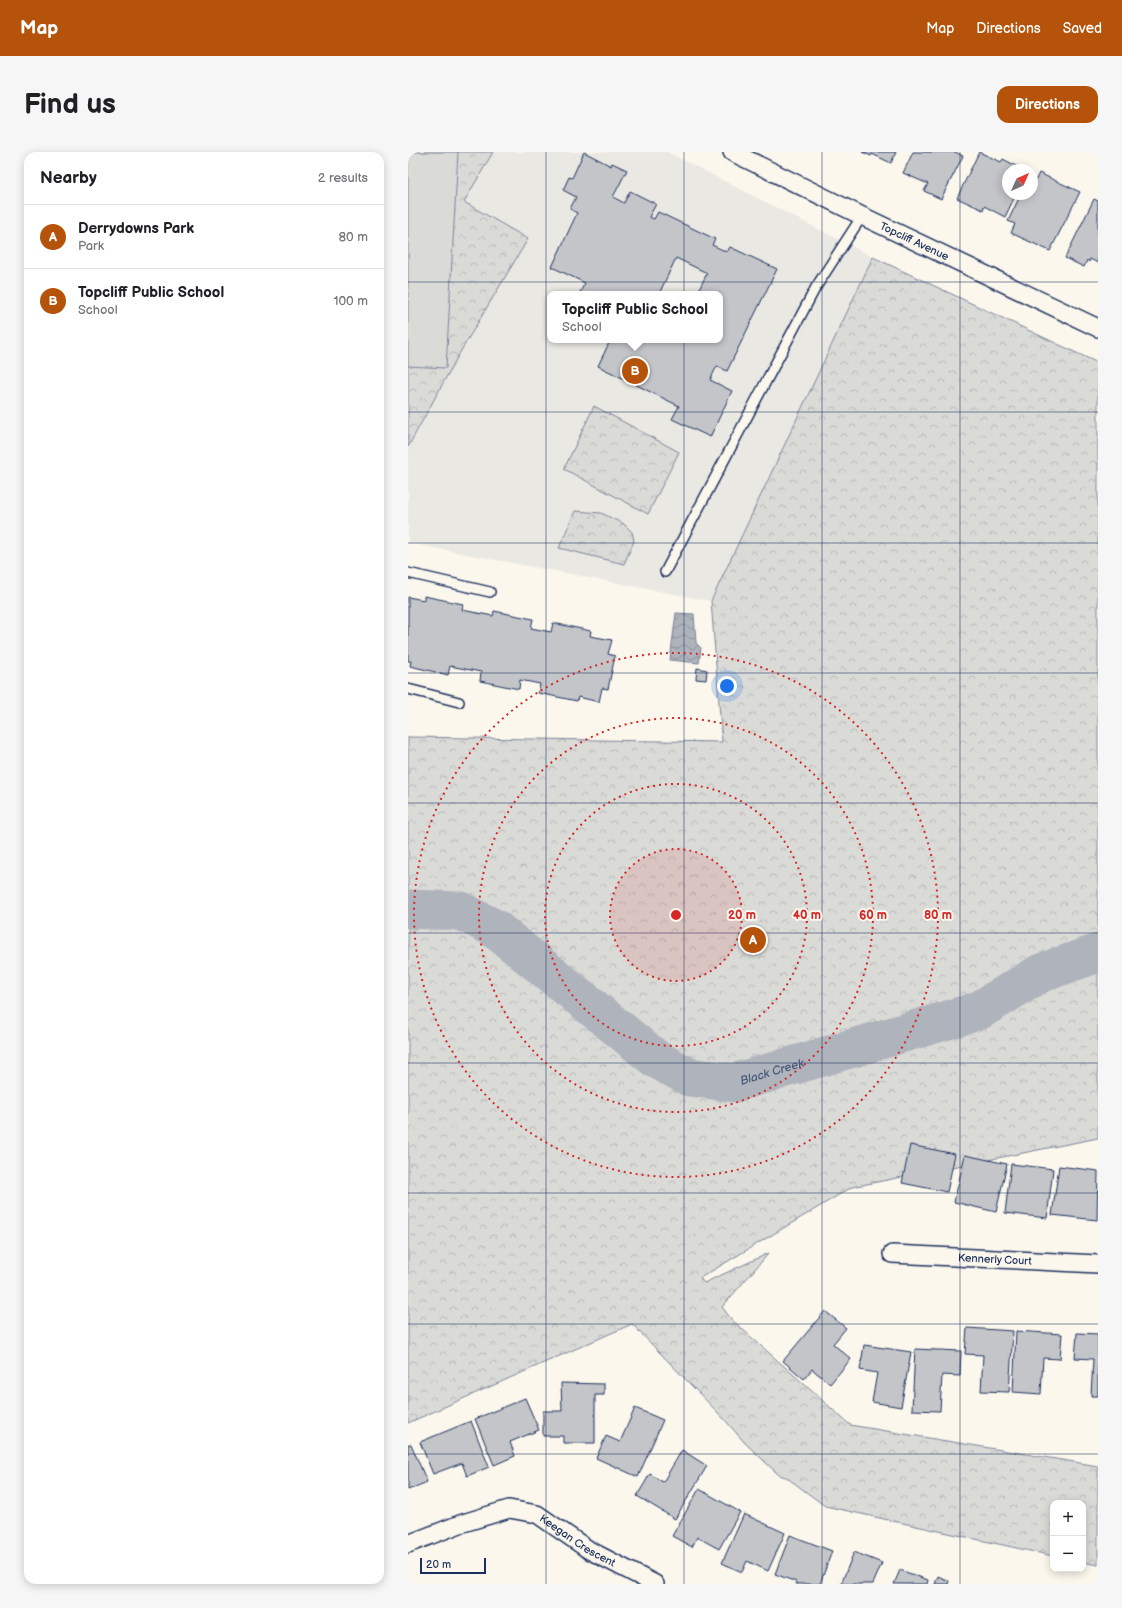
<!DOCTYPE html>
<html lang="en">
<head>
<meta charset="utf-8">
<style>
	:root { --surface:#fff; --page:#f6f6f6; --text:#202124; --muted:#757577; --line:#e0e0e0; --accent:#b45309 }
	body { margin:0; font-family:"Balsamiq Sans",sans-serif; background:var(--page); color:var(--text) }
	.controls { position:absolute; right:12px; bottom:12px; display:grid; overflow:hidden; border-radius:8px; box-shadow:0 2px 10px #0003 }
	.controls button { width:36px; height:36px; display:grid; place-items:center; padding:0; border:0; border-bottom:1px solid var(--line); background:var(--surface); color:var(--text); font:20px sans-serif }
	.compass { position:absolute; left:594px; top:12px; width:36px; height:36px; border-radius:50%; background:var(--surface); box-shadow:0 2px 10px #0003; rotate:45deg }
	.scale { position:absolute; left:12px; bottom:10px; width:66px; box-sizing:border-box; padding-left:4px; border:2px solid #1b2f5e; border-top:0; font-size:11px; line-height:14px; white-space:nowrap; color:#1b2f5e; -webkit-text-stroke:3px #fbf7ec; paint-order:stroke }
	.you { position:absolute; left:319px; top:534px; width:14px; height:14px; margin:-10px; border:3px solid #fff; border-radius:50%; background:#1a73e8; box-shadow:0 0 0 6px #1a73e833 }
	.badge { display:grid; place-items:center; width:26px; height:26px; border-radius:50%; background:var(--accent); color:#fff; font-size:13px; font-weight:700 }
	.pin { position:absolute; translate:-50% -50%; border:2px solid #fff; box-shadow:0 1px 4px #0006 }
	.popup { position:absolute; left:139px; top:139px; width:176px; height:52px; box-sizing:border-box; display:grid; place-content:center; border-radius:8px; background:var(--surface); filter:drop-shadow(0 1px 3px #0005); font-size:13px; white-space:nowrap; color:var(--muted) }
	.popup b { font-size:15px; color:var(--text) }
	.popup::after { content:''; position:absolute; left:50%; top:100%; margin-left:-8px; border:8px solid transparent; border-top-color:var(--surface) }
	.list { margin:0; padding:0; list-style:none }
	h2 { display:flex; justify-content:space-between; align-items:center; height:52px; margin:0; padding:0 16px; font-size:17px }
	h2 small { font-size:13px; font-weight:400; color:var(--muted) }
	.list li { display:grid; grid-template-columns:26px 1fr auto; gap:12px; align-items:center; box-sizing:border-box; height:64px; padding:0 16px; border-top:1px solid var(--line) }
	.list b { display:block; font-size:15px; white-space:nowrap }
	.list p { margin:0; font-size:13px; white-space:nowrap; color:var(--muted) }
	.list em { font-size:13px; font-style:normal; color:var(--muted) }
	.map { position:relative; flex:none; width:690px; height:1432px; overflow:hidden; border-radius:12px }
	header { display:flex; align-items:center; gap:24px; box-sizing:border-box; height:56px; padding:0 20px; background:var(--accent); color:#fff }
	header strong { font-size:19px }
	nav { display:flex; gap:22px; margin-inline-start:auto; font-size:14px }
	.intro { display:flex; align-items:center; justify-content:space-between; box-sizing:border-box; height:96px; padding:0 24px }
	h1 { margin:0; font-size:28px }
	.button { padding:10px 18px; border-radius:12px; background:var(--accent); color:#fff; font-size:14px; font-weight:700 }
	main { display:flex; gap:24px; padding:0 24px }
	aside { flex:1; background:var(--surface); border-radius:12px; box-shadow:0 2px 10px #0003 }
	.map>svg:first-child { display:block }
</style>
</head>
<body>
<header>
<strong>Map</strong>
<nav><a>Map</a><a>Directions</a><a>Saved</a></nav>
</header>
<div class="intro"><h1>Find us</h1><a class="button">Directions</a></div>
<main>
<aside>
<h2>Nearby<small>2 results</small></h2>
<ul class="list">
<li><span class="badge">A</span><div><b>Derrydowns Park</b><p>Park</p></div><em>80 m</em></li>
<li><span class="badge">B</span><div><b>Topcliff Public School</b><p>School</p></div><em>100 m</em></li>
</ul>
</aside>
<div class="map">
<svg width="690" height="1432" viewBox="0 0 690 1432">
	<defs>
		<pattern id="forest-crowns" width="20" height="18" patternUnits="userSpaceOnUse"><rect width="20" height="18" fill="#dadad7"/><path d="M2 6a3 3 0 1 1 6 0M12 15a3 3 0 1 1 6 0" fill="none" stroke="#babbbb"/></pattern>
		<pattern id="water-waves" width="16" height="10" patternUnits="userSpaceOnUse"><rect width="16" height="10" fill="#afb3bb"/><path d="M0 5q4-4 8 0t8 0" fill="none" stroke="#8e929b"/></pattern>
	</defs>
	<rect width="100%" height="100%" fill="#fbf7ec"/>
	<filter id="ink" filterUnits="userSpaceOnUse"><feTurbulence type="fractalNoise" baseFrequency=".025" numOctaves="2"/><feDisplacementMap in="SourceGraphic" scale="8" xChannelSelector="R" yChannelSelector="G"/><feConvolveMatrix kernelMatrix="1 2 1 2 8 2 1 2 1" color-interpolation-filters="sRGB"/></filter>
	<g filter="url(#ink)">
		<path fill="#eae8e2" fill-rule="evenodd" d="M85,0h174l206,105 -162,344 -303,-58v-96l51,-93 68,-115 -63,-37zM142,142h170v46h-170z"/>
		<path fill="url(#forest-crowns)" stroke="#7a849a" d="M0,0h85l-29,50 64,37 -69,115 -51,93z
			M465,105l225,106v775l-246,49 -152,91 4,5 65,-30 -47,54 10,13 118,105 248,41v99l-15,-3v-59h-30v53l-228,-50 -39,-29 -7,-2 -35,-33 -18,-21 -94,-97 -224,99v-686l314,5 -11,-141z
			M186,254l85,46 -31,62 -84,-45z
			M167,359l26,2 23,11 8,8 2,9 -10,23 -65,-16z"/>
		<path fill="#dadad7" stroke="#7a849a" d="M0,0h50l-12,216 -38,-2z"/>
		<path fill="url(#water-waves)" stroke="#747e96" d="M268,461l18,1 2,29 5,5 -2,15 -29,-3z"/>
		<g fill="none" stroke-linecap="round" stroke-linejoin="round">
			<path stroke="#afb3bb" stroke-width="39" id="s1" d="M0,757l53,2 33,17 162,131 33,18 45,6 244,-72 63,-38 57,-20"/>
		</g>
		<path fill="#c3c5c9" stroke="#1b2f5e" d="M176,0l27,14 1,-3 15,7 -14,27 11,6 6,-12 26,13 -7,13 5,2 4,-7 57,27 -3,6 15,7 3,-5 47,22 -50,102 -10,-5 -7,14 22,11 -22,46 -38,-18 7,-13 -81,-40 11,-23 -6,-3h117v-46h-23l10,-21 -31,-15 -17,36h-80l6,-11 -33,-16 25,-54 -7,-4 6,-12 -13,-7 6,-13 3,1z
			M454,0h34l-5,11 -19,-9 -1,2z
			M505,0h42l8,4 -22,43 -17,-8 4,-7 -25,-11z
			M571,0l22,10 2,-3 21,11h-16v24h8l-11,23 -21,-11 -1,4 -26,-12z
			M631,21l41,19 -30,59 -39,-18 4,-9 -7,-3 13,-27h11v-6z
			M686,47l4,2v62l-8,-4 -1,3 -2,-2 -3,7 -19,-9z
			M16,444l39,8 -1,6 31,6 1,-5 39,8 -2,9 20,4 2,-9 38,8 -1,5 22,4 -4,14 7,2 -7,33 -6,-1 -3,14 -21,-5 -1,4 -39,-8 2,-9 -20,-4 -1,9 -39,-8 1,-9 -31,-6 -2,9 -38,-9 1,-5h-3v-64l16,3z
			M289,516l10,2 -1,10 -10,-1z
			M502,993l45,9 -8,38 -45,-9z
			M557,1003l42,9 -11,48 -42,-10z
			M603,1012l42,5 -6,49 -42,-5z
			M651,1014l39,5 -1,49 -45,-5z
			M417,1159l21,17 -13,16 18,15 -21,25 -18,-15 -8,10 -21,-18z
			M559,1176l46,3 -4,61 -28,-1 2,-36 -18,-1z
			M608,1179l46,3 -2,25 -17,-1 -2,36 -28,-2z
			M669,1181l21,1v62h-7l2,-37 -18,-1z
			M456,1193l47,7 -10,55 -29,-5 5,-29 -17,-3z
			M507,1197l46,2 -1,25 -18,-1 -2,36 -28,-1z
			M153,1231l43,1v11h-9v48h-32v-7h-20v-25h19z
			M117,1246l14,32 -29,12 5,14 -21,9 -19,-46z
			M227,1256l28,12 -25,57 -42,-19 10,-22 14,6z
			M63,1269l18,46 -22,9 -5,-13 -29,11 -13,-32z
			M3,1292l16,38 -19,8v-45z
			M274,1298l25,16 -32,53 -38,-23 13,-22 13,8z
			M291,1337l41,23 -21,37 -22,-12 -5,10 -20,-11z
			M336,1362l41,19 -17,38 -21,-10 -5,11 -20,-9z
			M382,1383l42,16 -12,33h-24v-2l-21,-8z
			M446,1400l28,11 -9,21h-32z
			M492,1418l28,10 -1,4h-33z
			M530,1424l11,5 -1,3h-13z"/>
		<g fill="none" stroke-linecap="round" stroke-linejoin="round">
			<g stroke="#1b2f5e" stroke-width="12">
				<path id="lane" d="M257,420l151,-285 46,-71
					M0,421l82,19
					M0,537l51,13"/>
			</g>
			<g stroke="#1b2f5e" stroke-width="20">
				<g id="street">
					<path id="s2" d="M324,0l130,64 236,112"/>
					<path id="s3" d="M484,1102l206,10"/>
					<path id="s4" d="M0,1392l52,-20 49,-15 28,5 52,36 66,34"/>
				</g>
			</g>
			<use href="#lane" stroke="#fbf7ec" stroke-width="9"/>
			<use href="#street" stroke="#fbf7ec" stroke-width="17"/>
		</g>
	</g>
	<path fill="none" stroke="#1b2f5e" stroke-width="1" stroke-opacity="0.55" d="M138,0v1432M276,0v1432M414,0v1432M552,0v1432M0,130h690M0,260h690M0,391h690M0,521h690M0,651h690M0,781h690M0,911h690M0,1041h690M0,1172h690M0,1302h690"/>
	<circle cx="268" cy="763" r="66" fill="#d62828" fill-opacity=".12"/>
	<g fill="none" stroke="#d62828" stroke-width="2" stroke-dasharray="2 4">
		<circle cx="268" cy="763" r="66"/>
		<circle cx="268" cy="763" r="131"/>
		<circle cx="268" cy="763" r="197"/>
		<circle cx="268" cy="763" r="262"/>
	</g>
	<g text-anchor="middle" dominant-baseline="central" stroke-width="4" stroke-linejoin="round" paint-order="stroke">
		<g font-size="11" fill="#1b2f5e" stroke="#fbf7ec">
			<text stroke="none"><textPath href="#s2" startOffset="203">Topcliff Avenue</textPath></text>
			<text stroke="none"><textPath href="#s3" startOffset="103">Kennerly Court</textPath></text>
			<text stroke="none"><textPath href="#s4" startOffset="184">Keegan Crescent</textPath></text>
		</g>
		<g font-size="12" font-style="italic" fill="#47577a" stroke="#fbf7ec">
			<text stroke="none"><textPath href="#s1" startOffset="421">Black Creek</textPath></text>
		</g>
	</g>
	<circle cx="268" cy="763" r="6" fill="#d62828" stroke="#fbf7ec" stroke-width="2"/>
	<g font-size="12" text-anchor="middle" font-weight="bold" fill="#d62828" stroke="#fbf7ec" stroke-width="4" stroke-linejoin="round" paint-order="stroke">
		<text x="334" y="767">20 m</text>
		<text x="399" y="767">40 m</text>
		<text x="465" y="767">60 m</text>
		<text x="530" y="767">80 m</text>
	</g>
</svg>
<div class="controls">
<button>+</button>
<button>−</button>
</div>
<svg class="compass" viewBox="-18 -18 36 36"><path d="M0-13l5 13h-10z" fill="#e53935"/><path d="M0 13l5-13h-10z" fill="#757577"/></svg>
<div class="scale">20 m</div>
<div class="you"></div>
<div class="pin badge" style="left:345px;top:788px">A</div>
<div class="pin badge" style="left:227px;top:219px">B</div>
<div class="popup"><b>Topcliff Public School</b>School</div>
</div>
</main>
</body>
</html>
